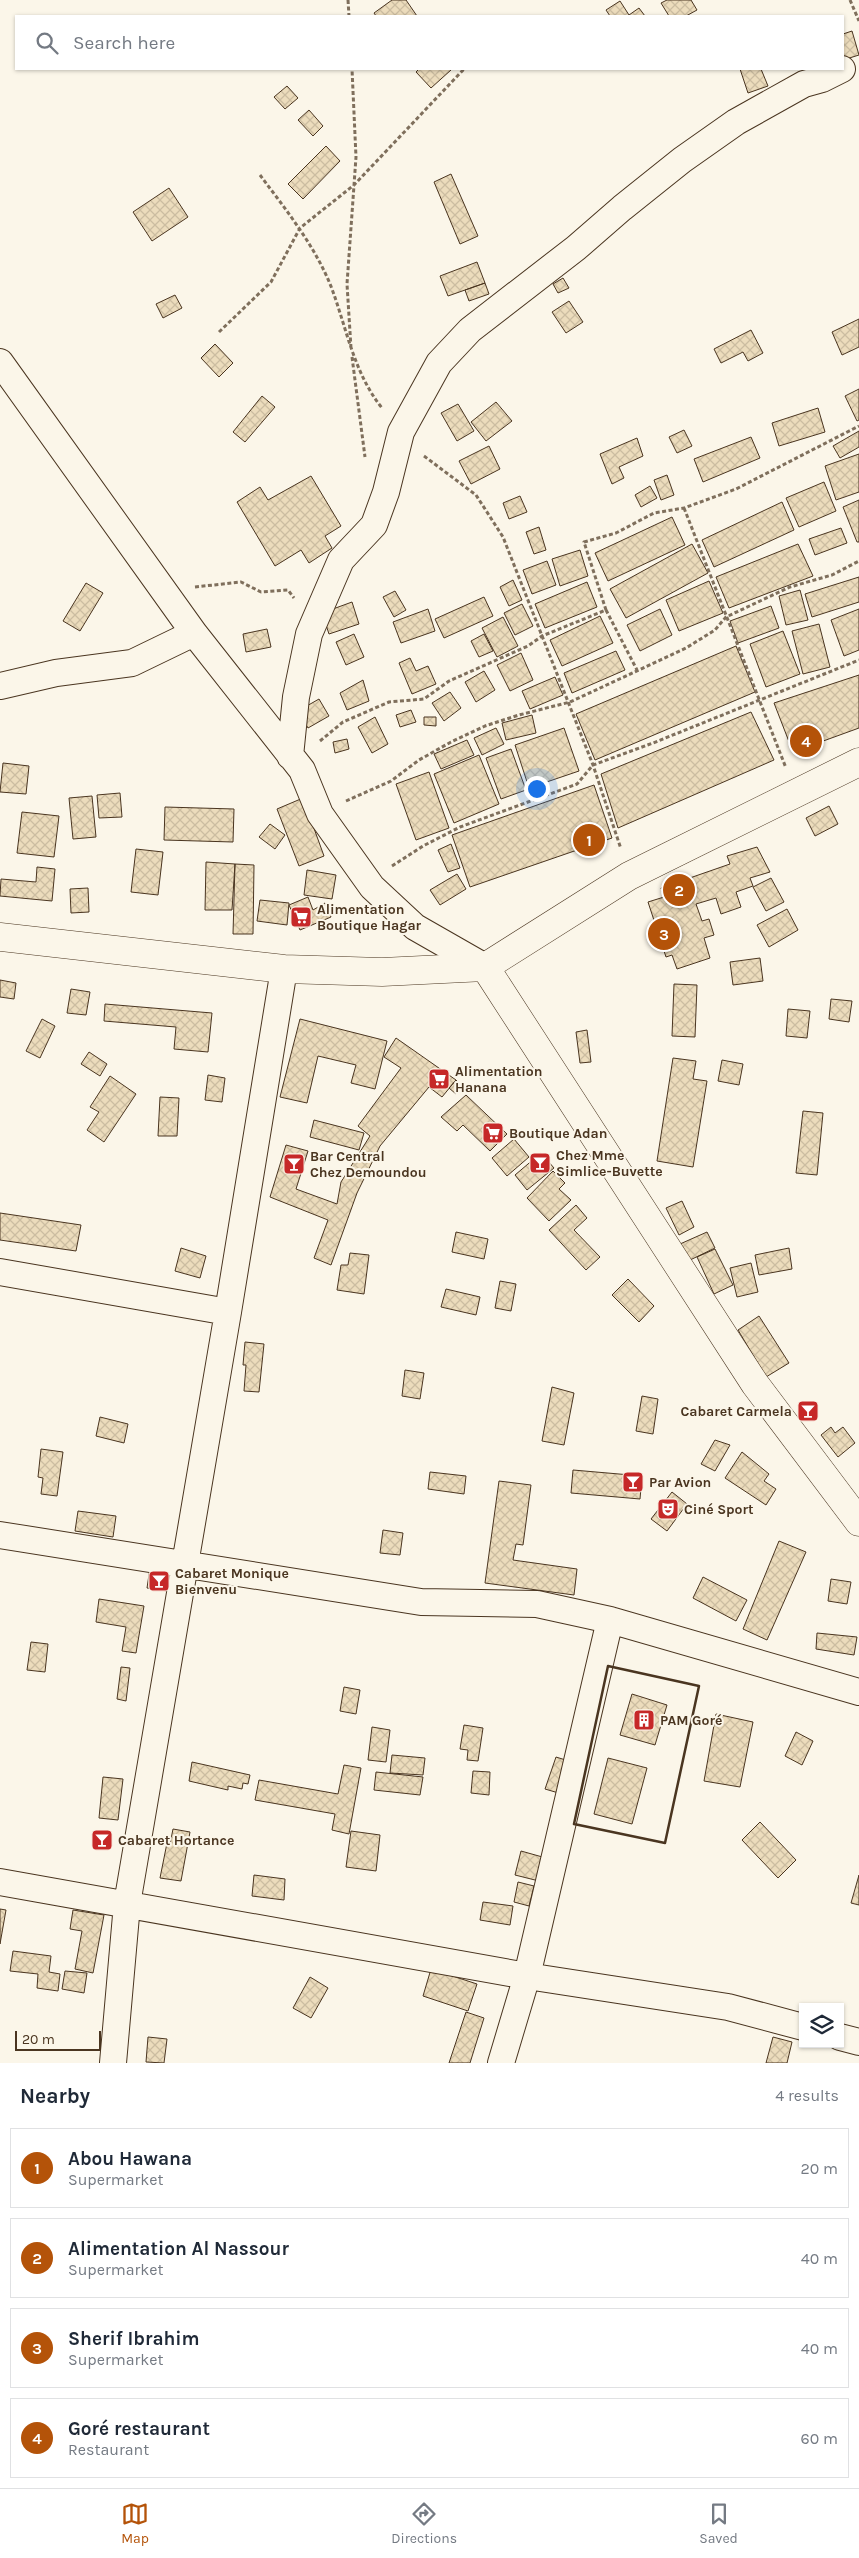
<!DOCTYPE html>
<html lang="en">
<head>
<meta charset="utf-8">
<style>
	:root { --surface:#fff; --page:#f6f6f7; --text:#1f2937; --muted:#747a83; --line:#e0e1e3; --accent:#b45309 }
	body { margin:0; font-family:Karla,sans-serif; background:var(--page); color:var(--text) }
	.controls { position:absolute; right:15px; bottom:15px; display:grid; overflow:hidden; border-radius:0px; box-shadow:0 1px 4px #0004 }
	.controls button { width:45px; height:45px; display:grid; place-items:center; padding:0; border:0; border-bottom:1px solid var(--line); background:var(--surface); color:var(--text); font:25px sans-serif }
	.scale { position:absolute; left:15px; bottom:12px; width:86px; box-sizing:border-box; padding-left:5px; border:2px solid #4a3520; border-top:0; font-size:14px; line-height:18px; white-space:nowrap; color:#4a3520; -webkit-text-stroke:4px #fbf6e9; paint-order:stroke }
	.you { position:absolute; left:536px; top:788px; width:18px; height:18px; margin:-12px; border:4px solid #fff; border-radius:50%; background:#1a73e8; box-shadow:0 0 0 8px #1a73e833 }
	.badge { display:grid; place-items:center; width:32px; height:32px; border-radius:50%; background:var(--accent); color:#fff; font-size:16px; font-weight:700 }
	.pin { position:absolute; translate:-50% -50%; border:2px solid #fff; box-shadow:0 1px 5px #0006 }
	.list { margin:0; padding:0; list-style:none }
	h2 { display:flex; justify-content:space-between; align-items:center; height:65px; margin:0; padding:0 20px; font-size:21px }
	h2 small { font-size:16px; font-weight:400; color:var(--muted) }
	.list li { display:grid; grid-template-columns:32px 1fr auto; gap:15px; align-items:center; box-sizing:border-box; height:80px; margin:0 10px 10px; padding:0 10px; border:1px solid var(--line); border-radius:0px }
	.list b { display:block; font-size:19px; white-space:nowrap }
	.list p { margin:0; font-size:16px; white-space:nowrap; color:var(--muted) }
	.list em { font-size:16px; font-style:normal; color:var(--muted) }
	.icon { flex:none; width:28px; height:28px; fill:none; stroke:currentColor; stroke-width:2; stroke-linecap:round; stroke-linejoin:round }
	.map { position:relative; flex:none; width:859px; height:2063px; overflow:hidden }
	.search { position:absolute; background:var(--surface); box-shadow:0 1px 4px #0004; left:15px; right:15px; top:15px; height:55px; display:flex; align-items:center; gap:12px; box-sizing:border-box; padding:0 18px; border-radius:0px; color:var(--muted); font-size:19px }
	.sheet { height:425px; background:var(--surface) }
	nav { display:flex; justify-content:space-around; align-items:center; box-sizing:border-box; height:70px; border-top:1px solid var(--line); background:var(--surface); font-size:14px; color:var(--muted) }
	nav a { display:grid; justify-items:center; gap:2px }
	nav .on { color:var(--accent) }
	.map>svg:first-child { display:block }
</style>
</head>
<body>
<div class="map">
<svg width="859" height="2063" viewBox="0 0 859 2063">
	<defs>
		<pattern id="building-cross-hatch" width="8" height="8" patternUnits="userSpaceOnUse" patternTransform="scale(1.25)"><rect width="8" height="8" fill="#ecdcbc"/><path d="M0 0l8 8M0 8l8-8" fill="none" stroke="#ccbda1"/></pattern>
	</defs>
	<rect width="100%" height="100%" fill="#fbf6e9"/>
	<path fill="url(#building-cross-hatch)" stroke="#4a3520" d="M392,0h14l11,16h-41l-2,-3z
		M667,0h24l6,10 -11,6h-17l-8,-13z
		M620,1l9,14 10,-7 6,8h-35l-4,-6z
		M852,31l7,24 -16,5v-26z
		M419,69h31l1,1 -20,18 -15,-16z
		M740,69h21l7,17 -20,7z
		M287,86l11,12 -13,11 -11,-12z
		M309,110l14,16 -10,10 -15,-16z
		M326,146l14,15 -37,38 -15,-15z
		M451,174l27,62 -18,8 -26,-62z
		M169,188l19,29 -36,24 -19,-29z
		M477,262l8,21 -37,13 -8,-20z
		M563,278l6,10 -11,5 -5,-9z
		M485,283l4,11 -20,7 -4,-11z
		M175,295l7,13 -19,10 -7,-14z
		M569,301l14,21 -17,11 -14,-21z
		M859,319v28l-17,8 -10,-23z
		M751,330l12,23 -15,8 -5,-9 -22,11 -7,-14z
		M215,344l18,19 -14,14 -18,-19z
		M859,389v31l-2,1 -12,-25z
		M262,396l13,11 -30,35 -12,-10z
		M496,402l16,19 -26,20 -15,-19z
		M458,404l16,27 -17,10 -16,-28z
		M818,408l7,24 -46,14 -7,-23z
		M684,430l8,16 -15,7 -8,-16z
		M859,431v16l-19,11 -7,-12z
		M751,437l9,21 -57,24 -9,-23z
		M637,438l6,18 -24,11 5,11 -12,6 -12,-30z
		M489,446l11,23 -29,15 -12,-23z
		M859,454v38l-23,8 -11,-34z
		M667,475l7,20 -13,5 -7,-20z
		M311,476l30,50 -16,10 7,12 -23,15 -8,-13 -26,16 -38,-64 23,-15 8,13z
		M824,482l12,29 -37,16 -13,-29z
		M650,486l7,12 -16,9 -6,-12z
		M520,496l7,16 -18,7 -6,-16z
		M859,500v42h-2l-14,-35z
		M782,502l12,28 -80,37 -12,-27z
		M672,517l13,28 -77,36 -13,-28z
		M539,527l7,23 -12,4 -8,-22z
		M841,528l6,15 -32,12 -6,-16z
		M692,544l16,29 -82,45 -16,-29z
		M798,544l15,32 -84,32 -13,-31z
		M580,550l8,26 -28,10 -8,-27z
		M547,561l9,24 -24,9 -9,-24z
		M859,577v25l-47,15 -7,-23z
		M513,580l9,20 -13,6 -9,-19z
		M709,581l14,32 -44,18 -13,-31z
		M587,582l10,25 -52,21 -10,-24z
		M86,583l17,10 -23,38 -17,-10z
		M800,590l8,30 -22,5 -7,-29z
		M395,591l11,19 -12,7 -11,-20z
		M484,597l9,19 -49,22 -9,-19z
		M352,602l7,22 -30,10 -7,-21z
		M522,604l11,22 -18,9 -11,-22z
		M771,606l8,22 -41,15 -8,-22z
		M428,609l7,22 -34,12 -8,-21z
		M660,609l12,26 -32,16 -13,-26z
		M859,609v41l-15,6 -13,-36z
		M600,616l13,27 -51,23 -12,-26z
		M503,617l15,29 -21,11 -15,-29z
		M819,624l11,43 -27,7 -11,-43z
		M267,629l4,18 -25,5 -3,-18z
		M783,631l17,43 -34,13 -16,-43z
		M354,634l10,23 -18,8 -10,-23z
		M484,634l9,17 -14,6 -8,-16z
		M736,646l19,46 -160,68 -19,-46z
		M616,651l9,19 -53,23 -8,-20z
		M521,653l12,27 -23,11 -13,-26z
		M410,658l6,13 12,-5 8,18 -24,10 -13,-31z
		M484,671l11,19 -19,12 -11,-20z
		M859,675v53l-66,24 -19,-49z
		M555,677l8,18 -33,14 -8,-18z
		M363,680l6,21 -22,9 -7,-17z
		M450,692l11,16 -17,13 -12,-18z
		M319,699l10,17 -21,12 -10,-17z
		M411,710l5,12 -16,5 -4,-12z
		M751,712l23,48 -156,68 -17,-54z
		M532,715l4,18 -30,7 -4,-17z
		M375,717l13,27 -16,9 -14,-26z
		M424,717h12v9l-12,-1z
		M496,728l8,16 -22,11 -8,-17z
		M564,728l15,43 -50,17 -14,-43z
		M347,739l2,10 -14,4 -2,-11z
		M467,740l7,15 -33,14 -7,-15z
		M511,749l15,41 -25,9 -15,-41z
		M479,755l20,49 -45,19 -20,-49z
		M3,763l26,3 -3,28 -26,-2z
		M429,772l20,56 -33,12 -20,-56z
		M594,785l18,53 -142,49 -18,-52z
		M120,793l2,24 -23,1 -2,-23z
		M92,796l4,41 -23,2 -4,-41z
		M303,798l21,58 -25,10 -22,-57z
		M829,806l9,18 -23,12 -9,-18z
		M165,807l69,2 -1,33 -69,-2z
		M22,812l37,4 -5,41 -37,-4z
		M270,824l15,11 -10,14 -16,-12z
		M451,844l9,24 -12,4 -10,-22z
		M757,847l13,25 -20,6 3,8 -17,6 5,15 -20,7 -5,-16 -20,6 6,17 7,-2 5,16 -10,3 6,20 -33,11 -5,-14 -6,2 -18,-55 16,-5 -3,-9 69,-24 -3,-8z
		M136,849l27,3 -5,43 -27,-3z
		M206,862l29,2 -3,46h-27z
		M235,864l19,1 -1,69h-20z
		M37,867l18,2 -3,32 -52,-5 1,-17 35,3z
		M307,870l29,5 -4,24 -28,-4z
		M457,874l9,15 -26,16 -10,-15z
		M771,878l13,24 -18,9 -13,-24z
		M88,888l1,24 -18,1 -1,-24z
		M308,897l5,13 12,-7 6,14 -31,13 -11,-25z
		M260,900l29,3 -2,22 -30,-4z
		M787,909l11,21 -29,17 -12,-22z
		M760,958l3,23 -30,4 -3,-23z
		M0,980l16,3 -2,16 -14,-2z
		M674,984l23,1 -2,52 -23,-1z
		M71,989l19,3 -4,23 -19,-2z
		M831,999l21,2 -3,21 -20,-3z
		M105,1004l107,9 -4,39 -34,-3 2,-22 -72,-6z
		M788,1009l22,2 -3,27 -21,-2z
		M42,1019l13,7 -15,32 -14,-7z
		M300,1019l87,22 -12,48 -24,-6 5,-18 -38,-9 -11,47 -27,-6z
		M587,1030l4,32 -11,1 -4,-31z
		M396,1038l60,42 -14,17 -13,-10 -49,59 -23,47 -26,72 -17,-7 14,-38 -58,-23 16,-52 22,6 -12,38 41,15 4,-22 29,-46 -12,-10 43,-58 -17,-11z
		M89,1052l18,12 -7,12 -19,-12z
		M673,1058l23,3 -3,18 14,2 -14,86 -36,-6z
		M722,1060l21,4 -4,21 -21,-4z
		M208,1075l17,3 -3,24 -17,-2z
		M110,1076l26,18 -32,48 -17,-12 12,-18 -9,-5z
		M456,1080l7,7 -7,7 -7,-6z
		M466,1095l41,39 -17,17 -27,-26 -6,6 -16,-14z
		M160,1097l19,1 -2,38h-19z
		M803,1111l20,2 -6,62 -21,-2z
		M314,1120l50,13 -5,17 -49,-13z
		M514,1139l15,18 -22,19 -15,-18z
		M541,1153l13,15 -27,22 -12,-15z
		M553,1171l12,12 -6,6 12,11 -22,21 -22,-23z
		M682,1201l12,26 -15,8 -13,-27z
		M576,1205l11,13 -13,12 26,27 -14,13 -37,-40z
		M0,1213l81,12 -5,26 -76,-11z
		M456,1232l32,7 -4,20 -32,-7z
		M707,1232l8,16 -27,13 -8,-17z
		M181,1248l25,8 -6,22 -25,-7z
		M789,1248l3,21 -33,6 -4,-20z
		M715,1249l18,36 -19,9 -17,-37z
		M350,1253l19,2 -5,39 -27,-4 4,-25h7z
		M751,1263l7,29 -21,5 -7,-29z
		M628,1279l26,27 -15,16 -27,-27z
		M500,1281l16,3 -5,27 -16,-3z
		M446,1289l34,8 -4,18 -35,-8z
		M759,1316l30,47 -23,14 -28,-47z
		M245,1342l19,2 -5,48 -15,-1 2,-26h-3z
		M405,1370l19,3 -4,26 -18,-3z
		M552,1387l22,6 -10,52 -22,-4z
		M642,1396l16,3 -5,35 -17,-3z
		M810,1404l6,9 -9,5 -5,-8z
		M100,1417l28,7 -4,19 -28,-7z
		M831,1427l4,6 8,-6 12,16 -17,14 -17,-22z
		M715,1440l15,5 -15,26 -14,-7z
		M41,1449l22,3 -6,44 -16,-2 2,-16 -5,-1z
		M742,1452l27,22 -5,7 12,8 -10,16 -41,-27z
		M573,1470l69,6 -2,23 -69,-6z
		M430,1472l36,4 -2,18 -36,-5z
		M499,1481l32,4 -8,60 -7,-1 -3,16 64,9 -3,26 -89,-12z
		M672,1492l15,12 -20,27 -16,-12z
		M78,1511l38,5 -3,21 -38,-6z
		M383,1530l20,3 -3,22 -20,-2z
		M779,1541l27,11 -39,88 -24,-11z
		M150,1568l20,4 -3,19 -20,-3z
		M703,1577l44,23 -11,21 -43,-23z
		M831,1579l20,3 -4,22 -19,-3z
		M99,1599l45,7 -8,47 -14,-2 4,-24 -30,-5z
		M817,1633l40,4 -3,18 -38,-6z
		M31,1642l17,2 -3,28 -18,-2z
		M121,1667l9,1 -4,33 -9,-2z
		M344,1687l16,3 -4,24 -16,-3z
		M632,1694l35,11 -12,40 -35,-10z
		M716,1714l37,8 -13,65 -36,-6z
		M464,1725l19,3 -5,33 -11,-1 1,-10 -8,-1z
		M372,1727l18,3 -4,32 -18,-2z
		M796,1732l17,9 -11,24 -17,-9z
		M392,1755l33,3 -2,17 -33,-2z
		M556,1757l16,5 -10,32 -17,-5z
		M608,1758l39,10 -15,56 -38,-10z
		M192,1762l58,13 -2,9 -5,-1 -1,6 -14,-3v4l-39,-9z
		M344,1765l17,3 -12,66 -17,-4 3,-16 -80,-14 4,-20 79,14z
		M473,1771l17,1 -1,23 -18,-2z
		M376,1772l47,5 -3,18 -46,-5z
		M103,1777l20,2 -5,41 -19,-2z
		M760,1822l36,38 -18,18 -36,-38z
		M173,1829l17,3 -9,49 -21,-3 7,-35 3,1z
		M95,1831h13v18l-13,-1z
		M351,1831l29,4 -4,36 -30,-4z
		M521,1851l25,7 -7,23 -24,-6z
		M254,1875l31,4 -1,21 -32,-4z
		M859,1875v30l-8,-2z
		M518,1882l16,4 -5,20 -15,-4z
		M483,1902l30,4 -3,19 -30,-5z
		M0,1909l6,1 -6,34z
		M73,1910l31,5 -11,58 -18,-4 7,-38 -12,-2z
		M13,1951l38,5 -2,16 11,2 -2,17 -21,-3 1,-14 -28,-3z
		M431,1969l46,15 -9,27 -45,-15z
		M65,1971l22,2 -3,20 -22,-4z
		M310,1977l18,11 -17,30 -18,-10z
		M466,2012l18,6 -14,45h-21z
		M148,2037l19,2 -3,24 -18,-1z
		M773,2037l19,5 -5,21h-21z"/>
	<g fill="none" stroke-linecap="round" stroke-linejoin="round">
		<g stroke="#4a3520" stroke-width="28">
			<path id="minor" d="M0,362l194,271 108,137 18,44 52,73 43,40 70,40
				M0,686l56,-13 76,-10 62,-30
				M290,756l6,-59 13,-63 32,-74 33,-35 12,-33 15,-60 38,-69 31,-33 106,-82 46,-40 60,-48 54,-38 68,-38 18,-5 20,-10
				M0,1272l228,40
				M0,1535l421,67 116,2 73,16 249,72
				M0,1882l527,94 201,31 75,20
				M840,2037l19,5
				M113,2063l14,-159 101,-592 56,-343
				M501,2063l26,-87 83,-356"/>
		</g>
		<g stroke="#4a3520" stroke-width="29">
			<path id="secondary" d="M485,967l144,-91 230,-114"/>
		</g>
		<g stroke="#4a3520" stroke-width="29">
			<path id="primary" d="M0,937l284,32 98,3 103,-5 270,417 104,138"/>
		</g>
		<path stroke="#7f6f5c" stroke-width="3" stroke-dasharray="4 2.5" stroke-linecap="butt" d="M348,0l1,16
			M850,0l9,21
			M260,175c26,35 56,72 72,114 15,41 22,84 50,119
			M219,332l52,-50 29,-54 54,-43 110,-116
			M351,348l-4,-64 9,-127 -4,-88
			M352,357l13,100
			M424,456l52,39 27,42 90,228 28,84
			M684,508l102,260
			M195,587l46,-5 20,10 27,-2 6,8
			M606,610l31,60
			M320,741l23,-19 46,-20 35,-3 25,-18 79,-35 14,-10 64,-26 -22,-68 32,-9 38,-20 30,-5 52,-19 123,-63
			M346,801l45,-20 28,-21 32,-18 34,-16 34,-11 51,-13 116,-54 29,-18 11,-13 64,-30 42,-12 27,-14
			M392,866l31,-20 37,-19 117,-43 16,-19 60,-22 206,-83"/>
		<use href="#minor" stroke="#fbf6e9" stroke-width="26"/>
		<use href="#secondary" stroke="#fbf6e9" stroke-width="28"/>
		<use href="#primary" stroke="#fbf6e9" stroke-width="28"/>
		<path stroke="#4a3520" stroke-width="2.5" d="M608,1666l91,20 -34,157 -91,-19z"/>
	</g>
	<defs>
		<g id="supermarket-square" transform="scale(1.125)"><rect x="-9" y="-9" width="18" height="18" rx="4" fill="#c62828" stroke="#fbf6e9"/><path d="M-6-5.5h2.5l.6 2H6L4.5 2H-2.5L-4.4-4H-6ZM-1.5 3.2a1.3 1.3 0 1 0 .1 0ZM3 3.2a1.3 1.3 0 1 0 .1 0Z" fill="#fff"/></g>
		<g id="bar-square" transform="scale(1.125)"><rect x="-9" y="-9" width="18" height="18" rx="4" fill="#c62828" stroke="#fbf6e9"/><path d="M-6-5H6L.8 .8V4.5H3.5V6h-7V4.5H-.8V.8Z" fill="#fff"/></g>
		<g id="theatre-square" transform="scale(1.125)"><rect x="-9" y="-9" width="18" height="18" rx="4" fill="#c62828" stroke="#fbf6e9"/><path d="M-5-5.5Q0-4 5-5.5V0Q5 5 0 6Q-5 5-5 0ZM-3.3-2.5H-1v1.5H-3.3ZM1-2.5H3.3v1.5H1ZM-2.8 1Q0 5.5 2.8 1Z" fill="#fff"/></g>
		<g id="building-square" transform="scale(1.125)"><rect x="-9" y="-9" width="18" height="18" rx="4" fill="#c62828" stroke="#fbf6e9"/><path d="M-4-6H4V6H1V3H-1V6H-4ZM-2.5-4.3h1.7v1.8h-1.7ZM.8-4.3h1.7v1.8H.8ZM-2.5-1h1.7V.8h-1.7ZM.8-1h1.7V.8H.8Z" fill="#fff"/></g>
	</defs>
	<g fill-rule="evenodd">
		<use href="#supermarket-square" x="301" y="917"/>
		<use href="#supermarket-square" x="439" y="1079"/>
		<use href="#supermarket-square" x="493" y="1133"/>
		<use href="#bar-square" x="540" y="1163"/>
		<use href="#bar-square" x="294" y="1164"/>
		<use href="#bar-square" x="808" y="1411"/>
		<use href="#bar-square" x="633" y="1482"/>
		<use href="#theatre-square" x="668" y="1509"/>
		<use href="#bar-square" x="159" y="1581"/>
		<use href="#building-square" x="644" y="1720"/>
		<use href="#bar-square" x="102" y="1840"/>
	</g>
	<g text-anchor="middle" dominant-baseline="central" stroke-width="4" stroke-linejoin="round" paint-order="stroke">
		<g font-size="14" font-weight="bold" fill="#4a3520" stroke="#fbf6e9" text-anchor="start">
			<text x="317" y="909">Alimentation<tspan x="317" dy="16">Boutique Hagar</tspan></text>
			<text x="455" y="1071">Alimentation<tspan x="455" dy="16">Hanana</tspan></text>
			<text x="509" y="1133">Boutique Adan</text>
			<text x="556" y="1155">Chez Mme<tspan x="556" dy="16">Simlice-Buvette</tspan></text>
			<text x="310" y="1156">Bar Central<tspan x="310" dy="16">Chez Demoundou</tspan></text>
			<text x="792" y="1411" text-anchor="end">Cabaret Carmela</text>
			<text x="649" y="1482">Par Avion</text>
			<text x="684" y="1509">Ciné Sport</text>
			<text x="175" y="1573">Cabaret Monique<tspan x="175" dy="16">Bienvenu</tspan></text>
			<text x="660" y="1720">PAM Goré</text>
			<text x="118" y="1840">Cabaret Hortance</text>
		</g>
	</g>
</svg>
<div class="controls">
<button><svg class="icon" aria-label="layers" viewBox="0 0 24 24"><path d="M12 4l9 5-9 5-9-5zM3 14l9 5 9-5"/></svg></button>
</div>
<div class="scale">20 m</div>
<div class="you"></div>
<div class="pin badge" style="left:589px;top:840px">1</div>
<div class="pin badge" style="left:679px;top:890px">2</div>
<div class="pin badge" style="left:664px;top:934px">3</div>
<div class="pin badge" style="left:806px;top:741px">4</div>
<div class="search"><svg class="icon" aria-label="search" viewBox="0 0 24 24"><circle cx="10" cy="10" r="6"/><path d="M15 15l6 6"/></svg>Search here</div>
</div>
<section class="sheet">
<h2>Nearby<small>4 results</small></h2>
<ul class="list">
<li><span class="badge">1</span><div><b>Abou Hawana</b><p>Supermarket</p></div><em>20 m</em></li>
<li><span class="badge">2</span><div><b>Alimentation Al Nassour</b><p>Supermarket</p></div><em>40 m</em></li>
<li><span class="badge">3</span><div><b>Sherif Ibrahim</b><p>Supermarket</p></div><em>40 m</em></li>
<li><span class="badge">4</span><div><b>Goré restaurant</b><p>Restaurant</p></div><em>60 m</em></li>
</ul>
</section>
<nav>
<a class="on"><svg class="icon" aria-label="map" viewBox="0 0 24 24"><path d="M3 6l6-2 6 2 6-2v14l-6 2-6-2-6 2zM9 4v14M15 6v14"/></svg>Map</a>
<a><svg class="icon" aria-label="directions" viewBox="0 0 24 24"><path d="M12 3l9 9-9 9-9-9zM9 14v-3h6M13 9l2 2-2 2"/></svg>Directions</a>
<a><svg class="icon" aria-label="saved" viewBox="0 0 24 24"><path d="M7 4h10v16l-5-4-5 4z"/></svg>Saved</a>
</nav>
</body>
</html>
